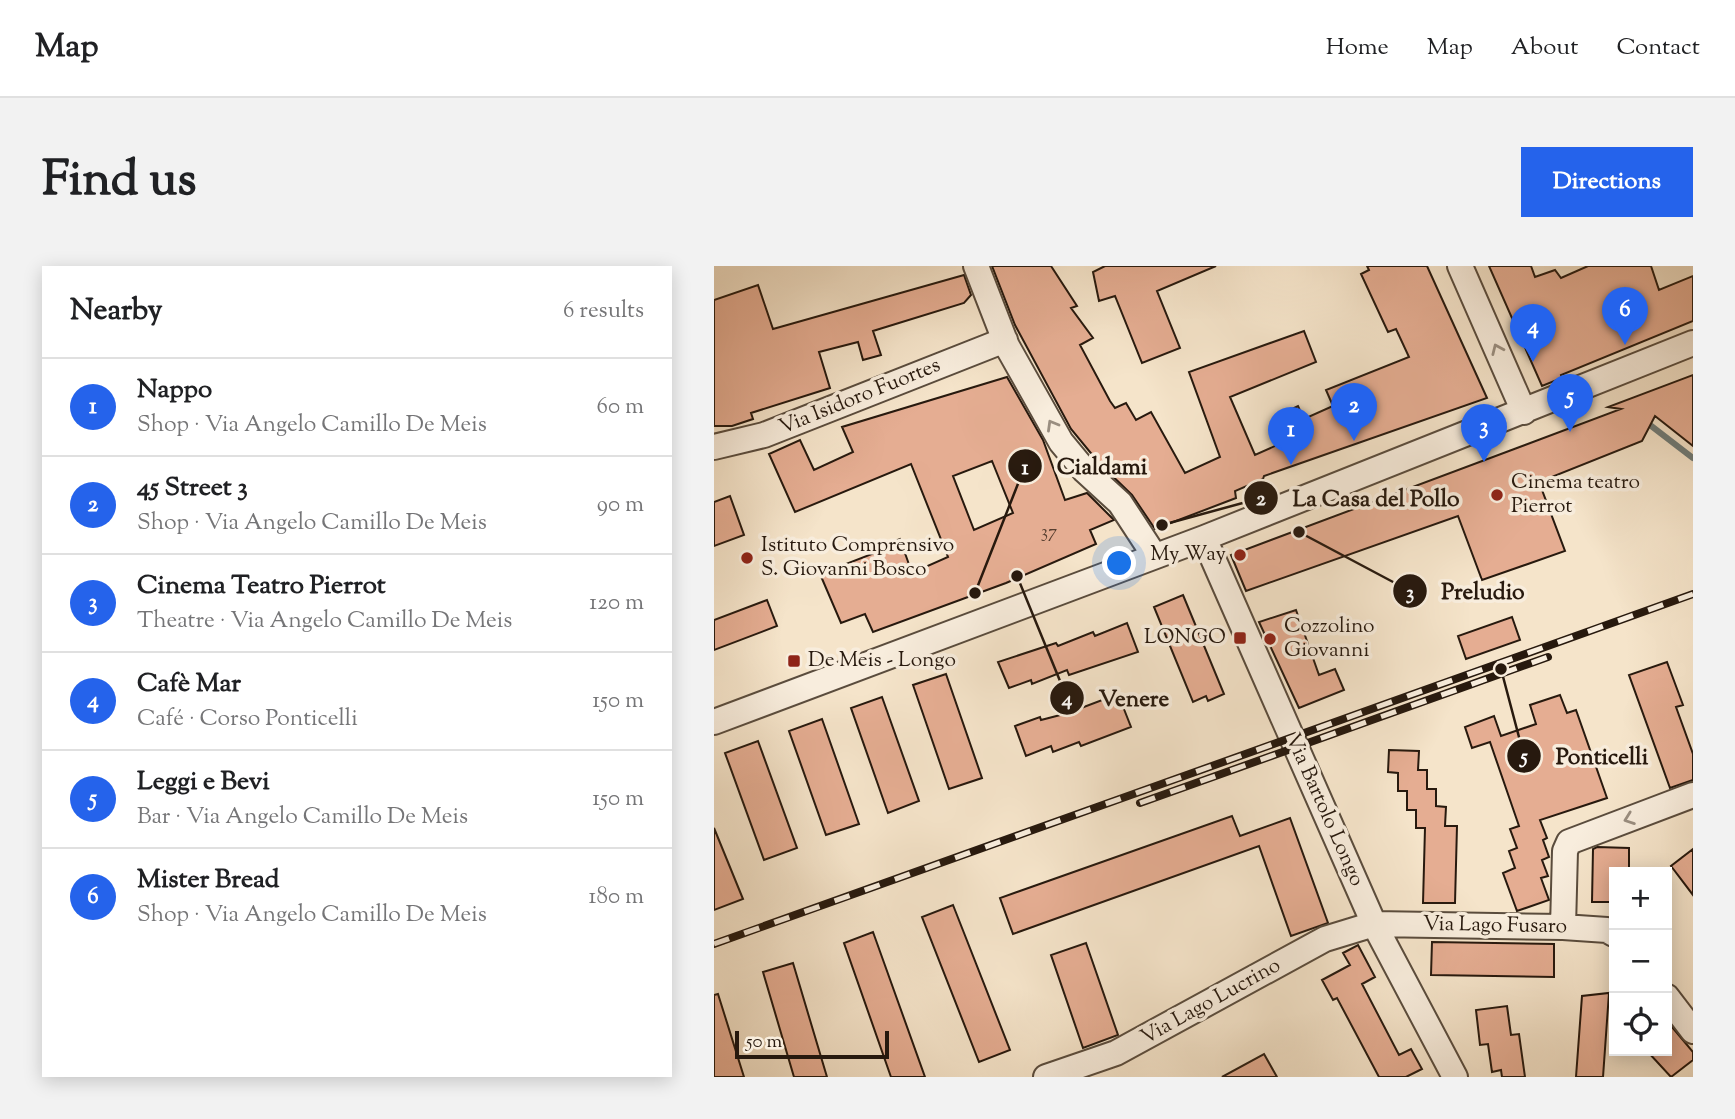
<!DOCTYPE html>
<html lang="en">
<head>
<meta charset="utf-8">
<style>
	:root { --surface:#fff; --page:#f2f2f2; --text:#202124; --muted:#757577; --line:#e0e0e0; --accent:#2563eb }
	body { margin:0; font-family:"Sorts Mill Goudy",serif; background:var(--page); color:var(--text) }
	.controls { position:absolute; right:21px; bottom:21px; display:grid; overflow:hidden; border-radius:0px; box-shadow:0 4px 18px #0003 }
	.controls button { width:63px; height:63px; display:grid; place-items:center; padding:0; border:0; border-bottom:2px solid var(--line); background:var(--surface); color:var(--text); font:35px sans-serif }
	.scale { position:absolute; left:21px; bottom:18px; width:154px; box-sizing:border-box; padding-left:7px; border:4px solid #27190e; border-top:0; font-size:19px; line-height:24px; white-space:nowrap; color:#27190e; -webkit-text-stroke:5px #f8eddd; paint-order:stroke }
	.you { position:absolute; left:406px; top:298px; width:24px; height:24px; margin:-18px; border:5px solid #fff; border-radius:50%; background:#1a73e8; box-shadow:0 0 0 10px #1a73e833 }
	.badge { display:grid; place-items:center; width:46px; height:46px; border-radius:50%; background:var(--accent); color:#fff; font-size:23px; font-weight:700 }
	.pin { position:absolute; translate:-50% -58px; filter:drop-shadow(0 2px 4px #0008) }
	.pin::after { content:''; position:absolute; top:37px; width:24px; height:21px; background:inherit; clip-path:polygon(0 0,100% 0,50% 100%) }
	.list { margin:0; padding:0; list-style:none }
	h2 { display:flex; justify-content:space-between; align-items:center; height:91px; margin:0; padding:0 28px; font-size:30px }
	h2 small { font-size:23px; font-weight:400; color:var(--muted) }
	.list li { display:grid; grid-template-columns:46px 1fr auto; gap:21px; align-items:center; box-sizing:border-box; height:98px; padding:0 28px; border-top:2px solid var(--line) }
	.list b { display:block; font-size:26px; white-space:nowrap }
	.list p { margin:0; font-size:23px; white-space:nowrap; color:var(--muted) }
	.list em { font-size:23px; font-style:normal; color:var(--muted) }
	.icon { flex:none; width:38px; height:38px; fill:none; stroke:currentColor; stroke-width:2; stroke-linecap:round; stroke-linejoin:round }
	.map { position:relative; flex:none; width:979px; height:811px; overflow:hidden; border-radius:0px }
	header { display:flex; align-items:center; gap:42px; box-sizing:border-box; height:98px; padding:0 35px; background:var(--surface); border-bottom:2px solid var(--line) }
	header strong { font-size:33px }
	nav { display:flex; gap:38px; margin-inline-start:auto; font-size:24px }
	.intro { display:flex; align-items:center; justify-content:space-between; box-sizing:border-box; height:168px; padding:0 42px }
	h1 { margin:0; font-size:49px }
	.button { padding:18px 32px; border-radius:0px; background:var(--accent); color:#fff; font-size:24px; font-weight:700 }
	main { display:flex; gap:42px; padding:0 42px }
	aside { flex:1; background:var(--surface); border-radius:0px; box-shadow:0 4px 18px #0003 }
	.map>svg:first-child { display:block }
</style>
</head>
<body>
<header>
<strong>Map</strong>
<nav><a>Home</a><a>Map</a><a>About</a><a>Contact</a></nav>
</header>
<div class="intro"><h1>Find us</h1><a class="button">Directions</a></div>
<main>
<aside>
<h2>Nearby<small>6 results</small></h2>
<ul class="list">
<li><span class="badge">1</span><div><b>Nappo</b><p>Shop · Via Angelo Camillo De Meis</p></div><em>60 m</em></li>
<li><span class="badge">2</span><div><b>45 Street 3</b><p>Shop · Via Angelo Camillo De Meis</p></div><em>90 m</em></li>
<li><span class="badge">3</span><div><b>Cinema Teatro Pierrot</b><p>Theatre · Via Angelo Camillo De Meis</p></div><em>120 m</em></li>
<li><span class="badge">4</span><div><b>Cafè Mar</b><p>Café · Corso Ponticelli</p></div><em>150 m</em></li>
<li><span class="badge">5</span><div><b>Leggi e Bevi</b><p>Bar · Via Angelo Camillo De Meis</p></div><em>150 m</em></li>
<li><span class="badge">6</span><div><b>Mister Bread</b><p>Shop · Via Angelo Camillo De Meis</p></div><em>180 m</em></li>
</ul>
</aside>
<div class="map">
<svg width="979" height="811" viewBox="0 0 979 811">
	<rect width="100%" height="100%" fill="#f5e4ca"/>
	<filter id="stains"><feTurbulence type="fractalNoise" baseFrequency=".00286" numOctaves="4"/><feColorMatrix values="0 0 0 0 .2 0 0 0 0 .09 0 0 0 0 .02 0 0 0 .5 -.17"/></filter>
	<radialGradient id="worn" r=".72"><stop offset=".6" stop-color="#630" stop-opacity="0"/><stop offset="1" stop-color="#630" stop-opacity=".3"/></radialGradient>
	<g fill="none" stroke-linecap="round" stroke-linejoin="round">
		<path stroke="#6f7b78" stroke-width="6" d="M929,158l7,1 43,33"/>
	</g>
	<path fill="#e5ad92" stroke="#27190e" stroke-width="2" fill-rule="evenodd" d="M278,0h59l26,40 -6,2 22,30 -13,7 30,56 5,7 11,-5 10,17 15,-8 34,61 35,-16 -31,-85 115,-41 12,31 -86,35 25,58 29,-13 -5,-27 19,-9 6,13 29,-13 -7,-16 83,-33 -13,-28 -8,3 -27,-58 8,-4 -2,-4h60l60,132 -223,78 -1,3 -28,12 1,7 -81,31 -23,-34 -33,-32 -28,-34 -56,-104z
		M391,0h111l-59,25 23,57 -38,15 -27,-67 -16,5 -6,-29z
		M775,0h42l4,11 20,-7 6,8 27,-12h63l8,24 34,-14v45l-132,54 1,3 -20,8z
		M250,9l7,20 -7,8 -91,28 8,24 -18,5 -5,-18 -39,10 11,36 -79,25 2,6 -21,7h-18v-126l44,-15 15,44z
		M979,109v71l-38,-30 -13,25 -103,41 26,69 -83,29 -24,-64 -212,75 -15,-36 390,-146 -13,-2z
		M293,111l36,63 22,60 22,-7 27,27 -24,10 6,14 -90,39 -133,49 -8,-18 -24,9 -21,-49 65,-25 -1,-4 16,-6 12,34 36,-16 -37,-93 -116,48 -26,-58 31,-14 14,30 39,-18 -11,-25zM278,195l21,52 -39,17 -21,-54z
		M16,230l14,39 -30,11v-44z
		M469,329l41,99 -16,7 -2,-5 -13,6 -39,-95z
		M53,334l10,26 -63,24v-30z
		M582,344l23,65 16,-6 9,21 -45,18 -40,-86z
		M798,351l8,23 -54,19 -8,-23z
		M413,357l11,29 -69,23 -2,-5 -35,14 -1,-4 -22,8 -11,-26 58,-19 2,3 35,-14 2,4z
		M953,396l16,43 -7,2 17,47v26l-23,8 -41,-113z
		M232,408l36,104 -33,11 -36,-104z
		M404,428l13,33 -50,19 -2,-4 -26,10 -2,-6 -25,10 -11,-30 25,-9 1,3 27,-7z
		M846,429l7,18 9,-3 31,88 -67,22 7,18 -4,2 6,17 -7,3 6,16 -7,2 8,22 -32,11 -14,-38 12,-5 -6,-17 8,-3 -7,-19 9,-3 -29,-84 -18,6 -7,-21 29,-11 7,20 35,-12 -6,-19z
		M168,431l37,104 -31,12 -37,-105z
		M108,453l37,105 -33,11 -37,-104z
		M44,475l39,107 -33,12 -39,-107z
		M675,484l30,1 -1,19h9v19h9v17l10,1 -1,19h12l-2,77h-32l2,-75h-9v-18h-9v-19h-9v-18l-10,-1z
		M518,550l8,20 50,-18 38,105 -37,13 -32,-90 -246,88 -13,-36z
		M0,562l29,71 -29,11z
		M883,581l32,1v24h-15v30h-22l1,-53z
		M979,583v46l-22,-29z
		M239,639l57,145 -31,12 -57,-145z
		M159,666l52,145h-34l-47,-134z
		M718,676l122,2v33l-123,-2z
		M372,677l32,92 -35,13 -32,-93z
		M644,679l17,32 -13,7 37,71 12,-6 11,20 -16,8h-27l-42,-79 -4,2 -11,-20 28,-15 -7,-12z
		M79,697l34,114h-33l-31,-105z
		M895,727l-6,84h-27l6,-81z
		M4,728l26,83h-30v-82z
		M793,740l4,29 8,-1 6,43h-23l-1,-7 -9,2 -4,-28 -8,1 -4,-35z
		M953,755l26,31v8l-22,17 -24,-26h20z
		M550,788l13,23h-55z"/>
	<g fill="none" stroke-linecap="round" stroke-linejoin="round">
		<g stroke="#5a4c3d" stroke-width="28">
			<path id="minor" d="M262,0l31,80 54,96 24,29 35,32 34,52
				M746,0l64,146
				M0,181l50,-12 241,-95
				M490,272l170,386 81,153
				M0,456l490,-184 489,-195
				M849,661l2,-76 4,-9 124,-47
				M953,731l26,34
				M332,811l70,-24 209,-114 49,-15 189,3 44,3 7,4"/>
		</g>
		<use href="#minor" stroke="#f8eddd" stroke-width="24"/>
		<g stroke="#27190e" stroke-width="8">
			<path id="rail" d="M426,537l408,-146
				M0,678l979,-350"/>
		</g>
		<use href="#rail" stroke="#f8eddd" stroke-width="5" stroke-dasharray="16" stroke-linecap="butt"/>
	</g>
	<defs><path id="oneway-chevron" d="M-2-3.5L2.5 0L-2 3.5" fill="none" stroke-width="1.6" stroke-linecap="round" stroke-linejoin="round" transform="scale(1.75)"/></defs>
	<g stroke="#9a8e80">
		<use href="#oneway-chevron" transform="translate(783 83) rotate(-114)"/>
		<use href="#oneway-chevron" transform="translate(338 159) rotate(-120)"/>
		<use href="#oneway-chevron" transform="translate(915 553) rotate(160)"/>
	</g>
	<g fill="#8f2418" stroke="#f8eddd" stroke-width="2.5">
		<circle cx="783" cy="229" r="7"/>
		<circle cx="526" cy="289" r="7"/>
		<circle cx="33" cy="292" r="7"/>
		<rect x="519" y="365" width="14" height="14" rx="3.5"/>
		<circle cx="556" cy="373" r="7"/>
		<rect x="73" y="388" width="14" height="14" rx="3.5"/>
	</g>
	<g text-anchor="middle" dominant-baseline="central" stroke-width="7" stroke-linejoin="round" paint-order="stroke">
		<g font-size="18" fill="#563e2f">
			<text x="335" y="267">37</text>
		</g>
		<g font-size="21" fill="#27190e" stroke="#f8eddd">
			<text transform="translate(146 131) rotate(-22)">Via Isidoro Fuortes</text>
			<text transform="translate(610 544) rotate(66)">Via Bartolo Longo</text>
			<text transform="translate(781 660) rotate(1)">Via Lago Fusaro</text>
			<text transform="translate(497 736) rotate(-29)">Via Lago Lucrino</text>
		</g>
		<g font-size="21" fill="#27190e" stroke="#f8eddd" text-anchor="start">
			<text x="797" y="217">Cinema teatro<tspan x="797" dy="24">Pierrot</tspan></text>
			<text x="47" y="280">Istituto Comprensivo<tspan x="47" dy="24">S. Giovanni Bosco</tspan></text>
			<text x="512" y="289" text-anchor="end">My Way</text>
			<text x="570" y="361">Cozzolino<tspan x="570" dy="24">Giovanni</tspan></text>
			<text x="512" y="372" text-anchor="end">LONGO</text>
			<text x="94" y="395">De Meis - Longo</text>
		</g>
	</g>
	<path fill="none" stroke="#27190e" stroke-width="2.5" d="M261 327L311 200M448 259L547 232M585 266L696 325M303 310L353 432M787 403L810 490"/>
	<g fill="#27190e" stroke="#f8eddd" stroke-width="2.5">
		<circle cx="261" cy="327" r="7"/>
		<circle cx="448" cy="259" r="7"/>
		<circle cx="585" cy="266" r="7"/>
		<circle cx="303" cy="310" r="7"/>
		<circle cx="787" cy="403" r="7"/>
		<circle cx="311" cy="200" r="18"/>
		<circle cx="547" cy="232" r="18"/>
		<circle cx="696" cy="325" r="18"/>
		<circle cx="353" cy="432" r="18"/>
		<circle cx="810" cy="490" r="18"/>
	</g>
	<g font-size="21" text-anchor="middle" font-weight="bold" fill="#fff">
		<text x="311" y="208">1</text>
		<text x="547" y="239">2</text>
		<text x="696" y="333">3</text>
		<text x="353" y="439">4</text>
		<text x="810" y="497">5</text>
	</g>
	<g font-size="23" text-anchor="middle" font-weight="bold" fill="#27190e" stroke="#f8eddd" stroke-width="7" stroke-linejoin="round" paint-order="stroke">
		<text x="388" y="208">Cialdami</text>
		<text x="662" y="240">La Casa del Pollo</text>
		<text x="769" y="333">Preludio</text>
		<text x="420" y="440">Venere</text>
		<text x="888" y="498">Ponticelli</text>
	</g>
	<rect width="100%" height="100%" filter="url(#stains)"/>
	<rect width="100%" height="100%" fill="url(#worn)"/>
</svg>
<div class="controls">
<button>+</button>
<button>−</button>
<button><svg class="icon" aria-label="locate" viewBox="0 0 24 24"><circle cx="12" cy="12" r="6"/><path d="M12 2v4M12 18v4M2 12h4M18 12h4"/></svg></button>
</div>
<div class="scale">50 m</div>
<div class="you"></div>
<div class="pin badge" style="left:577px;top:199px">1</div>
<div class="pin badge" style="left:640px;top:175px">2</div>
<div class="pin badge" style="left:770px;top:196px">3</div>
<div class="pin badge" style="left:819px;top:96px">4</div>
<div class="pin badge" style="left:856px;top:166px">5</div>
<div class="pin badge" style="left:911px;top:79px">6</div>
</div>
</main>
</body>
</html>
